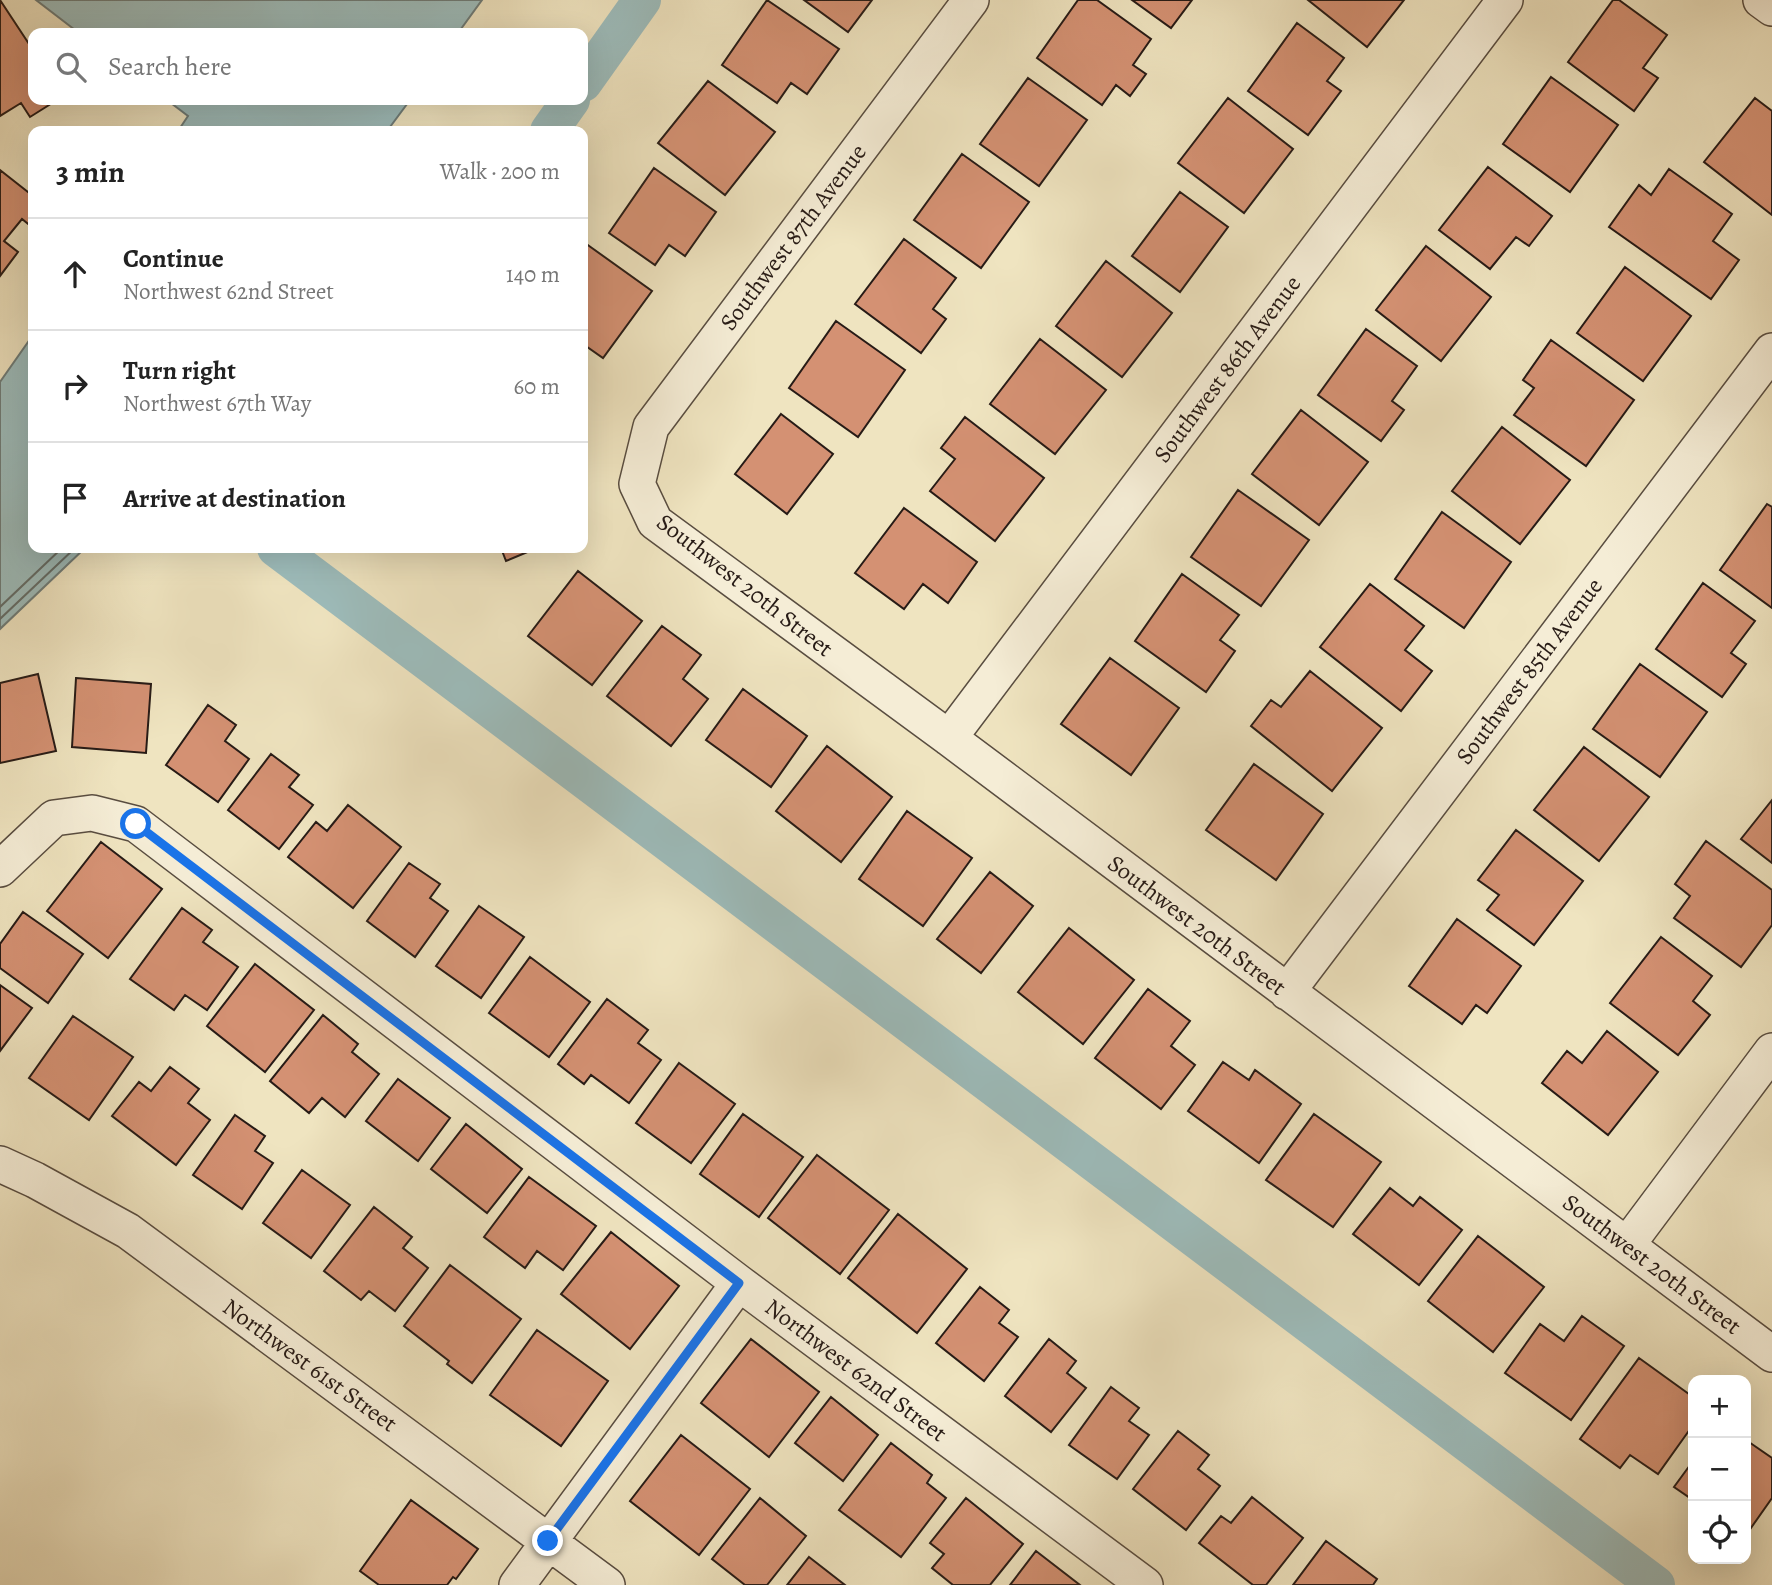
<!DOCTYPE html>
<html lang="en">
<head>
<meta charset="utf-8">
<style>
	:root { --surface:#fff; --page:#f2f2f2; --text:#222; --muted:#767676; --line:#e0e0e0 }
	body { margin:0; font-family:Alegreya,serif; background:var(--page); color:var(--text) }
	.controls { position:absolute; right:21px; bottom:21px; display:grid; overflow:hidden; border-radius:14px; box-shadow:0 7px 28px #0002 }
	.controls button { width:63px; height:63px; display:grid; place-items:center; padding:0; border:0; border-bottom:2px solid var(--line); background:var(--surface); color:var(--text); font:35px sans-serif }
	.stop { position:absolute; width:21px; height:21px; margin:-16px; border:5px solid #1a73e8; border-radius:50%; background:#fff }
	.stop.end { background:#1a73e8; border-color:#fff; box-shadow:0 2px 7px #0008 }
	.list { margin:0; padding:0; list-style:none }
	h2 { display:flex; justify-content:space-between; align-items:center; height:91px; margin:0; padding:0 28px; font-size:30px }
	h2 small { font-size:23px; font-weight:400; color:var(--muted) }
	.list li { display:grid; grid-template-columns:46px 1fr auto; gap:21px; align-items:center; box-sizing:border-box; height:112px; padding:0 28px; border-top:2px solid var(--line) }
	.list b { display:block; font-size:26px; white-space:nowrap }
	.list p { margin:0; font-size:23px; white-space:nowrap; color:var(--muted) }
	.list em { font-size:23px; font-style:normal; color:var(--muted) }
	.icon { flex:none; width:38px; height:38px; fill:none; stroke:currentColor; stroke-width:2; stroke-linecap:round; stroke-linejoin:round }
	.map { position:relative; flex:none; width:1772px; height:1585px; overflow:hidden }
	.search { position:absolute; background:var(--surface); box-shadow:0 7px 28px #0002; left:28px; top:28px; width:560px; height:77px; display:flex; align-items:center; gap:18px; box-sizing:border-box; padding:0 24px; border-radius:14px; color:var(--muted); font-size:26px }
	.panel { position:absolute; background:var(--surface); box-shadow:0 7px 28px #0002; left:28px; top:126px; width:560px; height:427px; border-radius:14px }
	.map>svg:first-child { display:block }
</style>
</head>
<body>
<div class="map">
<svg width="1772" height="1585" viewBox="0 0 1772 1585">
	<rect width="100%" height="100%" fill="#efe4c0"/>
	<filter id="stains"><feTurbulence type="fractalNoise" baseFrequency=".00286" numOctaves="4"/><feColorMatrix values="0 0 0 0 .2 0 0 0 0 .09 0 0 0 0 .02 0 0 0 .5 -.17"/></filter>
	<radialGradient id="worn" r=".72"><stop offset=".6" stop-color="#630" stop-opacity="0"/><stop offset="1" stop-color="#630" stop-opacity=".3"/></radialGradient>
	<path fill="#9dbcbb" stroke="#6e7c79" stroke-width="2" d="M36,0h446l-24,33h-379z
		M167,100h243l-23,31h-209l10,-15z
		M33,335v213h52l-85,81v-247z"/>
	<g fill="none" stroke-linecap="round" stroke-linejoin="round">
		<path stroke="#626c68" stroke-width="2" d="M0,607l62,-59
			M0,619l75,-71"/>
		<path stroke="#9dbcbb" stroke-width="38" d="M583,83l59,-83
			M549,131l22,-31
			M276,548l1380,1037"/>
	</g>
	<path fill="#d49173" stroke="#271b16" stroke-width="2" d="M0,0l33,50v50h24l-27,17 -9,-14 -21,13z
		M767,0l72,49 -32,45 -16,-11 -14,20 -55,-38z
		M804,0h68l-24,32z
		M1078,0h19l54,39 -18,26 13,9 -16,22 -14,-11 -14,20 -65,-47z
		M1132,0h60l-21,28z
		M1308,0h96l-37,47z
		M1613,0h6l48,35 -24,33 15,10 -24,33 -66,-49z
		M1297,23l47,35 -17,23 14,10 -33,44 -60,-44z
		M1551,77l67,48 -48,67 -67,-48z
		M1028,78l59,42 -48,66 -59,-42z
		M708,81l67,51 -50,63 -67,-52z
		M1228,98l65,51 -49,64 -66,-50z
		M1755,98l17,13v104l-68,-53z
		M962,154l67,48 -48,66 -67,-48z
		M1488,167l64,49 -23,30 -13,-9 -26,32 -51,-39z
		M654,168l62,44 -31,44 -16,-11 -14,20 -46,-32z
		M1669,169l63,45 -19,27 26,19 -28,39 -102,-72 30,-42 12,10z
		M0,170l33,26v32l-11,-9 -18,22 14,11 -18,24z
		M1180,192l48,35 -48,65 -48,-36z
		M904,239l52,39 -23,31 13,10 -25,34 -66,-49z
		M585,243l67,48 -49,67 -20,-14v-97z
		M1426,246l65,51 -50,64 -65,-51z
		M1106,261l66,52 -50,64 -66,-51z
		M1625,267l66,49 -48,65 -66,-48z
		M836,321l69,49 -47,67 -69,-49z
		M1366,329l51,37 -25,35 12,9 -23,31 -63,-46z
		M1040,339l66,51 -51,64 -65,-50z
		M1551,340l83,60 -48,66 -72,-51 20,-27 -11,-8z
		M1301,410l67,52 -49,63 -67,-51z
		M781,414l52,40 -46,60 -52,-40z
		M965,417l79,61 -49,63 -65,-50 25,-32 -14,-11z
		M1502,427l68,53 -50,64 -68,-53z
		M1238,490l71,50 -48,66 -70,-49z
		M1767,504l5,3v101l-52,-38z
		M904,508l73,54 -29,41 -25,-19 -19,25 -49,-36z
		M1442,512l69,50 -47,66 -69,-49z
		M501,548h36l-31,13z
		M578,571l64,50 -50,64 -64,-49z
		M1182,574l57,41 -19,25 15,11 -29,41 -71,-51z
		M1703,583l52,38 -24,32 15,11 -24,33 -66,-48z
		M1370,584l54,42 -19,24 27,21 -31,40 -81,-64z
		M662,626l39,29 -18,24 25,20 -37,47 -64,-50z
		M1110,658l69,50 -48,67 -70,-51z
		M1640,664l67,48 -47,65 -67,-48z
		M1310,671l72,57 -50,63 -81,-65 20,-26 10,7z
		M38,674l18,77 -56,12v-80z
		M76,678l75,6 -5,69 -74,-6z
		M743,689l64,47 -36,51 -65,-47z
		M208,705l28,20 -11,16 24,18 -31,43 -52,-37z
		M827,746l65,51 -51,65 -65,-51z
		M1584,747l65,50 -50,64 -65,-51z
		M271,754l28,21 -10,12 24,18 -34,44 -51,-39z
		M1254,764l69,50 -47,66 -70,-50z
		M1772,800v63l-31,-24z
		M348,805l53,42 -48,61 -65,-51 28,-35 11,9z
		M907,811l65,47 -49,68 -64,-47z
		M1516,830l67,51 -49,64 -47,-35 12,-15 -21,-15z
		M1706,841l66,49v35l-31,42 -67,-49 16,-22 -15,-12z
		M101,842l61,47 -54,69 -61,-47z
		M409,863l31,21 -10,14 18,13 -33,46 -48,-36z
		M990,872l43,34 -52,67 -44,-34z
		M479,906l45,31 -43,61 -45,-32z
		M182,908l30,22 -9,12 35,25 -31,43 -22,-15 -11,15 -44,-31z
		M23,912l60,42 -35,49 -48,-35v-24z
		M1457,919l64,47 -34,47 -11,-8 -14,19 -53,-38z
		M1069,928l65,52 -51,64 -65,-52z
		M1661,937l51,39 -19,25 17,14 -32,40 -68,-52z
		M530,957l60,45 -41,55 -60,-44z
		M255,964l59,46 -49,62 -58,-46z
		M0,985l32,23 -32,43z
		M1148,989l42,32 -19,25 24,19 -34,44 -66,-51z
		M607,999l41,31 -10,13 23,17 -32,43 -38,-28 -7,9 -26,-20z
		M323,1015l35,29 -6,8 27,22 -34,43 -23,-19 -13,15 -39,-32z
		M73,1016l60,41 -44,63 -60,-42z
		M1607,1031l51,41 -50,63 -66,-52 25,-32 15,12z
		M1223,1062l26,18 6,-10 46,34 -42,59 -71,-52z
		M679,1063l56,41 -44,59 -55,-40z
		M170,1067l29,22 -11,14 22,17 -34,45 -64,-49 27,-34 12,9z
		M398,1079l52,39 -32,43 -52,-40z
		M743,1114l60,43 -44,60 -59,-43z
		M1314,1114l67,48 -48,65 -67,-47z
		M235,1115l30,21 -10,15 18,12 -31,46 -49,-34z
		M466,1124l56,45 -35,44 -56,-44z
		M817,1155l72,55 -49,64 -72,-56z
		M302,1170l48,35 -39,53 -48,-35z
		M529,1177l67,49 -33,44 -26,-19 -12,17 -41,-31z
		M1390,1188l23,18 7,-9 42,33 -43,55 -66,-51z
		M374,1207l38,30 -9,11 25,20 -33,43 -26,-20 -8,9 -37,-29z
		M898,1214l69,55 -50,64 -69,-55z
		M611,1232l68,54 -49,63 -69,-55z
		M1478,1236l66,51 -51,65 -65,-51z
		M450,1265l71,54 -49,64 -25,-19 2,-3 -45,-35z
		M980,1287l29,23 -10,13 19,14 -34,44 -48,-38z
		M1582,1316l42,30 -53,74 -66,-47 35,-49 24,17z
		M537,1330l71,51 -47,65 -71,-51z
		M751,1339l68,53 -50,65 -68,-54z
		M1049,1339l27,22 -9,12 19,15 -35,44 -46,-36z
		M1639,1358l54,39v28l-35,49 -28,-19 -10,13 -40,-29z
		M1111,1387l28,21 -10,13 20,14 -32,44 -48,-34z
		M831,1397l47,38 -35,46 -48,-38z
		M1178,1431l31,24 -11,14 22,17 -34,44 -53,-41z
		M681,1435l69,54 -51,66 -69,-54z
		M1746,1440l26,18v40l-26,37z
		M891,1443l41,32 -5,8 19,15 -45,59 -62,-47z
		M1693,1461v39l-19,-13z
		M1252,1497l51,41 -37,47h-13l-54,-42 22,-27 10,7z
		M760,1498l46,38 -39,49h-22l-33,-26z
		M966,1498l57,46 -33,41h-37l-21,-17 12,-14 -14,-11z
		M411,1500l67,49 -22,30 -3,-2 -6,8h-68l-19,-14z
		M1326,1541l51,38 -4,6h-80z
		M1036,1551l44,34h-70z
		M809,1557l36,28h-58z"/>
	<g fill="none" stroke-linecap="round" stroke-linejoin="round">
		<g stroke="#594d40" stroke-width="38">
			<path id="street" d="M971,0l-320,427 -14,57 18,38 294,216 823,616
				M1761,0l11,8
				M949,738l556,-738
				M0,869l54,-51 38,-5 44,11 603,459 406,302
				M1287,992l485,-641
				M0,1164l35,16 93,51 479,354
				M1627,1245l145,-194
				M517,1585l222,-302"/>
		</g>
		<use href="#street" stroke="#f5edd6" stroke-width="35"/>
	</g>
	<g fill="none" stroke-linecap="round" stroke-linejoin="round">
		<path stroke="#1a73e8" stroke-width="9" d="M136,824l603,459 -191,258"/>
	</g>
	<g text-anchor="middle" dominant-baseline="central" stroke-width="6" stroke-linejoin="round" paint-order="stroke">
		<g font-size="24" fill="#271b16" stroke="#f5edd6">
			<text transform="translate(793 237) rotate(-53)">Southwest 87th Avenue</text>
			<text transform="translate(1227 369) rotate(-53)">Southwest 86th Avenue</text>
			<text transform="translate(745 585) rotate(38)">Southwest 20th Street</text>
			<text transform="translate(1529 671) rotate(-53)">Southwest 85th Avenue</text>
			<text transform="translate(1197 925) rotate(37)">Southwest 20th Street</text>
			<text transform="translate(1652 1264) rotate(37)">Southwest 20th Street</text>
			<text transform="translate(310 1365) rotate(36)">Northwest 61st Street</text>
			<text transform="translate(856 1370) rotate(37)">Northwest 62nd Street</text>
		</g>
	</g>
	<rect width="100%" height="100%" filter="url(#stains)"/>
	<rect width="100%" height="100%" fill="url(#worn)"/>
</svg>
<div class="controls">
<button>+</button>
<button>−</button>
<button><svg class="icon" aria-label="locate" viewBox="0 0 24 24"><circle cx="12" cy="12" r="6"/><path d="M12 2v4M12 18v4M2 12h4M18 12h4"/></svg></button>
</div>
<div class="stop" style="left:136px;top:824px"></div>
<div class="stop end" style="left:548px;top:1541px"></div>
<div class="search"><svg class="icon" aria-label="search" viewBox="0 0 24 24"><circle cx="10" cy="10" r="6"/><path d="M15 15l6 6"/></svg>Search here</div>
<section class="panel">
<h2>3 min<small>Walk · 200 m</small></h2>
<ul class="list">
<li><svg class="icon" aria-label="ahead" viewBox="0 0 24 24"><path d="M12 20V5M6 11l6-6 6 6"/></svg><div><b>Continue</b><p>Northwest 62nd Street</p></div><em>140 m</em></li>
<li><svg class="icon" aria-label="right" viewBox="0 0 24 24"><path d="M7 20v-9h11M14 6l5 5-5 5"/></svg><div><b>Turn right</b><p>Northwest 67th Way</p></div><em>60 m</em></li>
<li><svg class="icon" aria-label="arrive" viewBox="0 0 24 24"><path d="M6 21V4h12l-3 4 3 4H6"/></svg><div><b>Arrive at destination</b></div></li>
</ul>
</section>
</div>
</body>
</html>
